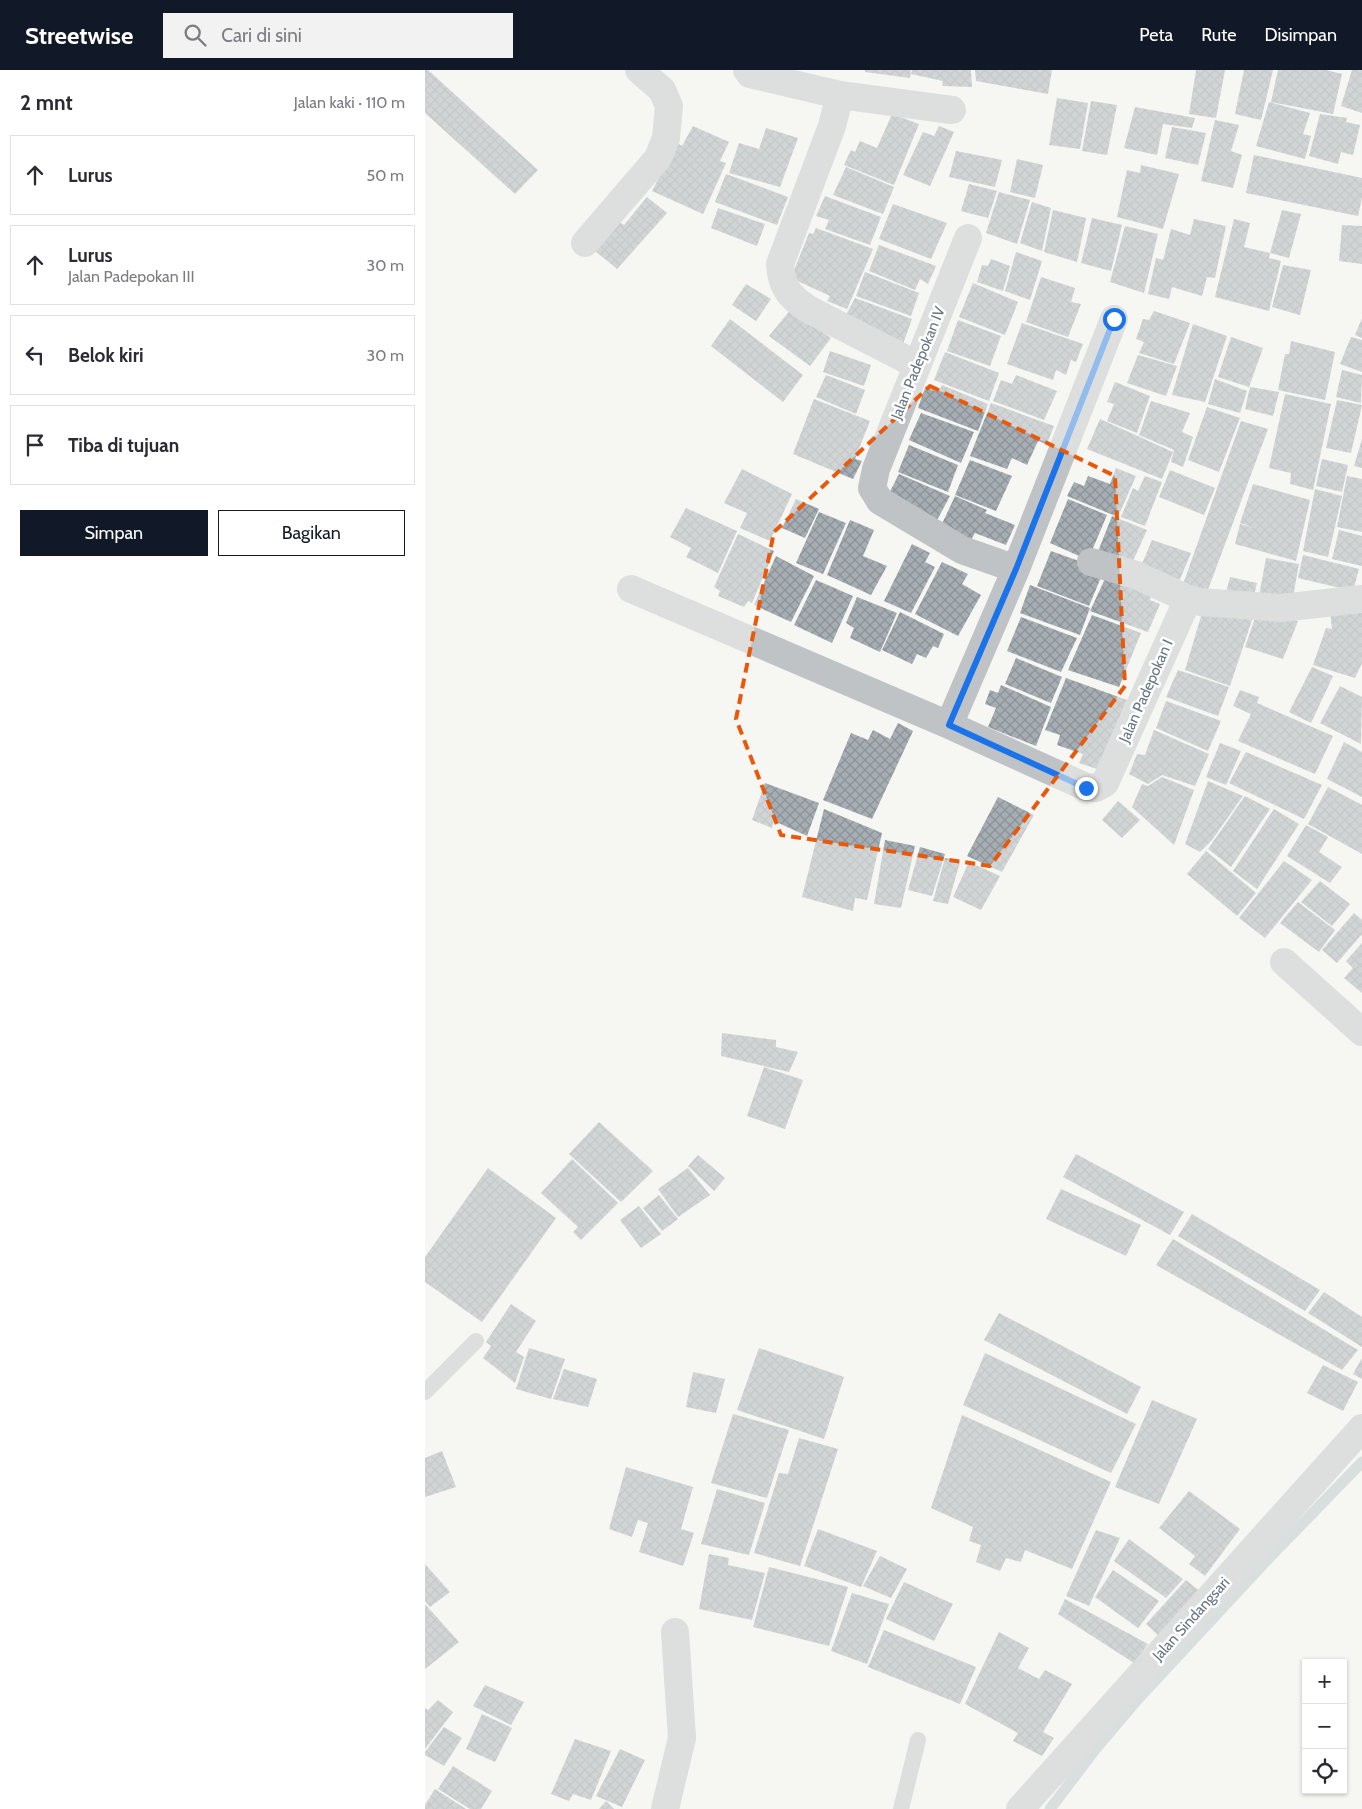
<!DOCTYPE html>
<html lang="id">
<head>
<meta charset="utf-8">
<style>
	:root { --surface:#fff; --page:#f2f2f3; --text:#2b2b33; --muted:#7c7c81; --line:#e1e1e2; --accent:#111827 }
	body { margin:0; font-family:Cabin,sans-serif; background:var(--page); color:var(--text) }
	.controls { position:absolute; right:15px; bottom:15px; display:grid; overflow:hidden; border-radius:0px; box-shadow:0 1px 4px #0004 }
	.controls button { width:45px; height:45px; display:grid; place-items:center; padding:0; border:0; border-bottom:1px solid var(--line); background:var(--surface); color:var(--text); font:25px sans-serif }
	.stop { position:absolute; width:15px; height:15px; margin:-11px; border:4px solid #1a73e8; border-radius:50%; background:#fff }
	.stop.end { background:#1a73e8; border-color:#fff; box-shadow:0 1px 5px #0008 }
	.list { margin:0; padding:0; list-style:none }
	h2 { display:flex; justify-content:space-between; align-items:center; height:65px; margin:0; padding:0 20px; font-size:21px }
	h2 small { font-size:16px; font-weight:400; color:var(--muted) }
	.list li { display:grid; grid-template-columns:32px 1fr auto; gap:15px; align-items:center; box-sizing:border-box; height:80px; margin:0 10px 10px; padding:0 10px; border:1px solid var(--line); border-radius:0px }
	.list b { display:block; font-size:19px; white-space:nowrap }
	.list p { margin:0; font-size:16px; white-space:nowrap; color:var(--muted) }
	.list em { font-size:16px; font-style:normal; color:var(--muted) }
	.actions { display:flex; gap:10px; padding:15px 20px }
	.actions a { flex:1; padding:11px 0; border:1px solid var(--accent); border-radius:0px; text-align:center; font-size:18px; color:var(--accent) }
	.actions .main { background:var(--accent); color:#fff }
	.icon { flex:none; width:28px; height:28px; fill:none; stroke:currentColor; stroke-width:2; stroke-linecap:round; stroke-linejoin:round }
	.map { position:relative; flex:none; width:937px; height:1739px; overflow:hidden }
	header { display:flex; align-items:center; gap:30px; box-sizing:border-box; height:70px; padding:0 25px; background:var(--accent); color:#fff }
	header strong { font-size:24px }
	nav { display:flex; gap:28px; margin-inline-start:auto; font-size:18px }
	.search { width:350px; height:45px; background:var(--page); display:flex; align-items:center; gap:12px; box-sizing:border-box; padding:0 18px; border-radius:0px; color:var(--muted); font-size:19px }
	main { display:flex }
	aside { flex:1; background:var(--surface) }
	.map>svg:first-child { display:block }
</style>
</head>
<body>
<header>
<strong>Streetwise</strong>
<div class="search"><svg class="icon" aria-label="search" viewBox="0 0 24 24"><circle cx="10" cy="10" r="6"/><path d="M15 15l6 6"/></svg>Cari di sini</div>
<nav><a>Peta</a><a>Rute</a><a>Disimpan</a></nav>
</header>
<main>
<aside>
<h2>2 mnt<small>Jalan kaki · 110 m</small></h2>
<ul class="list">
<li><svg class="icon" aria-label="ahead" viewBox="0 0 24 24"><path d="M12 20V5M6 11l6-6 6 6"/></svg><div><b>Lurus</b></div><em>50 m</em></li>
<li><svg class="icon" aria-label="ahead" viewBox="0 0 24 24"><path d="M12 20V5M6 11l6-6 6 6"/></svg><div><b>Lurus</b><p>Jalan Padepokan III</p></div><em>30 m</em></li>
<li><svg class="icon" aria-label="left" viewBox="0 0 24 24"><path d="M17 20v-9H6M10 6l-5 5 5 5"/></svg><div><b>Belok kiri</b></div><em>30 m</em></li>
<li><svg class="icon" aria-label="arrive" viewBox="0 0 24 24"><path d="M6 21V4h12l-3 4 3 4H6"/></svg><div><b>Tiba di tujuan</b></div></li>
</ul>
<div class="actions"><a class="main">Simpan</a><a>Bagikan</a></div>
</aside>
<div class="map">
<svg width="937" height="1739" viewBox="0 0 937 1739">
	<defs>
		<pattern id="building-cross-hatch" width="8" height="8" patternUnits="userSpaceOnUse" patternTransform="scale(1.25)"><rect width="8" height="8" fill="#a6aeb4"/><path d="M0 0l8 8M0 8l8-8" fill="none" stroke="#8b9298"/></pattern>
	</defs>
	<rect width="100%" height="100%" fill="#f6f6f3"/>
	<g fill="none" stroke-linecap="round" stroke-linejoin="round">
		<path stroke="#b6c3c7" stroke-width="11" d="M625,1739l44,-58 44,-52 131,-141 93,-96"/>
	</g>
	<path fill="url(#building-cross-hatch)" d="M0,0h3l110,100 -23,24 -90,-81z
		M440,0h46l-1,8 -45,-6z
		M487,0h59l1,17 -30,-1 1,-5 -32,-7z
		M550,0h77l-4,24 -72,-13z
		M771,0h29l-9,48 -27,-4z
		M819,0h29l-12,50 -26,-6z
		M853,0h48l16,4 -9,40 -62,-12z
		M927,0h10v43l-21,-7z
		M632,28l31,5 -8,46 -31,-4z
		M666,31l26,4 -10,50 -25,-4z
		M844,32l41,11 -7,21 8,2 -6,23 -49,-13z
		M710,37l60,11 -3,10 -29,-4 -6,31 -33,-7z
		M467,44l27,10 -25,61 -50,-20 7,-15 4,2 5,-11 17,7z
		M895,44l27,4 -1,4 14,3 -7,30 -12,-3 -3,12 -29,-8z
		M790,50l24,5 -8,26 11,4 -9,33 -32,-7z
		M268,56l36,16 -9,19 6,2 -23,51 -51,-23 25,-48 5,3z
		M514,56l15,6 -24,54 -27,-11 20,-43 11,4z
		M747,57l34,6 -8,32 -33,-7z
		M341,58l32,10 -18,49 -51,-14 10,-30 20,6z
		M531,81l46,9 -7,27 -46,-10z
		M829,85l108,23v20l-4,18 -112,-23z
		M592,89l26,6 -8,33 -25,-6z
		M716,95l38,9 -16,55 -46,-12 10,-47 13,3z
		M421,97l48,20 -11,27 -50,-19z
		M301,104l62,23 -11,28 -62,-23z
		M544,114l28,7 -9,27 -27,-7z
		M574,122l31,8 -13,44 -31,-11z
		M400,126l56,21 -11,28 -45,-16 4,-9 -13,-4z
		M222,127l20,16 -50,56 -23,-19 24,-29 6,4z
		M607,132l19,6 -9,43 -22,-8z
		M468,134l54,19 -16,36 -52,-20z
		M293,138l47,16 -8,22 -46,-18z
		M628,140l33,8 -9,44 -33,-10z
		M857,140l19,4 -12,44 -19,-5z
		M667,148l30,7 -11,46 -30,-8z
		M769,149l32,7 -11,52 -8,-1 -5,19 -30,-9 -3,12 -21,-5 8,-36 7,2 8,-31 19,6z
		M809,149l16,4 -6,24 26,6 -1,5 12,3 -12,50 -54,-14z
		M917,155l20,1v38l-23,-3z
		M700,156l33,8 -14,59 -34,-11z
		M391,158l57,21 -26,60 -20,-8 3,-5 -39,-18 18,-45 4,1z
		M454,175l57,21 -8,18 -8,-5 -5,11 -46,-19z
		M591,182l26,9 -12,39 -25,-9z
		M566,189l19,7 -7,25 -26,-9 5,-17 6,1z
		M858,195l28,5 -11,45 -28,-8z
		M440,202l54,21 -8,23 -55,-20z
		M616,207l34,11 -4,14 10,2 -13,33 -42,-15z
		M548,213l45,19 -13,33 -46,-18z
		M321,214l25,15 -15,22 -24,-16z
		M430,228l57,21 -9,25 -57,-29z
		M366,239l40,29 -21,28 -41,-30z
		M729,241l36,12 -16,41 -35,-11 5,-11 -8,-3 7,-20 6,1z
		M937,248v20l-7,-3z
		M305,249l73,56 -20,27 -72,-56z
		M533,250l43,16 -11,30 -43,-15z
		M597,253l61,21 -7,18 -5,-2 -5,15 -10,-5 -3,10 -46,-16z
		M768,254l34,12 -22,66 -33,-7z
		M806,267l32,11 -14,39 -31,-10z
		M926,267l11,3v32l-22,-8z
		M866,271l44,11 -10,48 -47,-10 7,-36h4z
		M405,281l41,14 -7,21 -41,-14z
		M520,282l54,21 -10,28 -55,-21z
		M713,285l39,11 -11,30 -39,-13z
		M917,300l20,5 -1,28 -25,-6z
		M401,305l39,15 -9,24 -40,-17z
		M591,305l41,16 -13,29 -51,-19 8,-21 11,4z
		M790,309l32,12 -7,22 -32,-9z
		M690,312l35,14 -13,37 -30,-12 7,-17 -7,-2z
		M517,315l46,19 -10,27 -60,-23 7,-21 13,5z
		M825,317l29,5 -6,24 -28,-7z
		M860,324l46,10 -18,86 -23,-6 1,-11 -22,-5z
		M389,329l56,22 -15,38 7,2 -9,18 -60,-25z
		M912,330l25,5 -11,48 -25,-5z
		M726,331l39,12 -8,19 11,5 -10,30 -12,-5 3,-12 -35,-15z
		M566,333l63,23 -7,18 -9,-3 -11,24 -15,-7 -5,11 -37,-13z
		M782,337l33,11 -21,54 -31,-12z
		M496,343l53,19 -13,31 -52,-23z
		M675,349l73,33 -11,27 -75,-30z
		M816,351l27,8 -62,166 -24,-8z
		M937,369v29l-8,-2z
		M484,375l49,20 -10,27 -50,-20z
		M897,389l26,6 -6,27 -26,-6z
		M545,390l42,16 -16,35 -41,-16z
		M691,398l20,8 -18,41 -51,-21 7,-14 10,4 4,-10 22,8z
		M317,399l50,25 -22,47 -30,-13 7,-15 -23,-10z
		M745,400l45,18 -11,27 -45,-18z
		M474,404l51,22 -14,26 -50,-23z
		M720,406l17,6 -17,44 -24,-9 12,-29 5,3z
		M922,406l15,3v53l-25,-5z
		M828,414l57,16 -14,61 -61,-17 5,-20 14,4 -14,-5z
		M890,419l27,7 -14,61 -25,-6z
		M530,426l32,14 -2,3 30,12 -9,20 -31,-12 -4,7 -30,-14z
		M371,429l23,10 -14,29 -23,-10z
		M643,429l39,16 -19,45 -38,-17z
		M261,438l51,23 -19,42 -32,-16 5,-9 -21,-11z
		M394,442l27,11 -23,51 -27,-11z
		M687,446l35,14 -19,42 -33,-13z
		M425,450l24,10 -11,26 24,10 -16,29 -44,-20z
		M914,460l23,6v30l-30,-7z
		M313,464l36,17 -22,52 -4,-2 -4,6 -26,-11 2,-5 -6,-4z
		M727,470l39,13 -13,31 -39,-13z
		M487,474l18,9 -5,9 10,5 -24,46 -27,-12z
		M626,481l53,19 -15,36 -52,-20z
		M878,485l56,14 -6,22 -55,-13z
		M351,486l38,20 -23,46 -37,-17z
		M841,488l33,6 -7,38 -33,-6z
		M517,492l26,12 -6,10 19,11 -23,41 -43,-22z
		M685,498l45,18 -5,14 10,4 -12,28 -58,-21z
		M805,507l27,6 -4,16 -27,-6z
		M391,510l37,16 -21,47 -38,-18z
		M605,515l60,23 -10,27 -60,-22z
		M432,527l40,16 -17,39 -30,-14 4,-10 -8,-5z
		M780,533l48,14 -23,69 -45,-16z
		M833,539l40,12 -15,38 -38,-12z
		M937,541v52l-7,15 -42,-13 13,-37 6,1 -2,-17z
		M475,542l44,22 -6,14 -5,-2 -7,12 -9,-4 -5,10 -30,-14z
		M667,545l49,18 -22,54 -51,-17z
		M596,547l56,21 -16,34 -54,-21z
		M591,588l46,19 -11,26 -46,-19z
		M887,597l21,9 -22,47 -22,-11z
		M753,600l51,17 -11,29 -52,-19z
		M641,608l61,22 -30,69 -18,-6 4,-9 -26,-9 3,-10 -15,-5z
		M576,615l50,22 -15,39 -48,-19 8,-19 -11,-4 5,-14 8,3z
		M915,616l22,11 -1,47 -41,-21z
		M815,620l19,7 -2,6 76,33 -18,38 -77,-33 13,-27 -18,-8z
		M741,631l55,20 -13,30 -52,-23z
		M473,653l15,8 -41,88 -49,-19 28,-67 17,7 5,-10 17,9z
		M729,660l55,24 -14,32 -33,-11 -14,9 -19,-10 8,-20 8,1z
		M919,672l18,10v45l-35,-18z
		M795,673l21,8 -15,34 -20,-8z
		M821,682l76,33 -18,34 -75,-36z
		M737,707l32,13 -20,55 -42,-38 10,-23 6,2z
		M783,711l35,15 -31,44 -12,12 -15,-8z
		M340,713l54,20 -12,33 -33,-15 -2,7 -20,-8z
		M903,717l34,18v49l-54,-30z
		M820,726l25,13 -39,58 -23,-18z
		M573,727l36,18 -32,57 -35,-16z
		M693,731l22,19 -18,18 -20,-18z
		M399,739l58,24 -15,67 -12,-2 -2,13 -51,-14z
		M849,739l25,15 -42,65 -24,-18z
		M881,755l22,12 -9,15 23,15 -12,16 -43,-27z
		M460,770l30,6 -14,62 -27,-4z
		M495,777l25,7 -13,42 -24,-6z
		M781,781l50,42 -19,23 -50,-42z
		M520,788l15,4 -12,42 -15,-3z
		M859,791l28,19 -47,58 -26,-20z
		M544,792l31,14 -19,34 -28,-13z
		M895,811l30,23 -18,22 -31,-24z
		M873,832l37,28 -16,22 -39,-29z
		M929,843l8,7v14l-25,29 -15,-13z
		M937,873v50l-18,-15 9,-10 -7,-7z
		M297,963l54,7v7l22,5 -9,20 -68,-16z
		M339,997l39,13 -18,49 -38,-13z
		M174,1052l54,49 -32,31 -52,-48z
		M651,1084l108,58 -14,23 -107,-58z
		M273,1085l27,23 -11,13 -26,-25z
		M147,1089l46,44 -37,37 -8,-8 5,-5 -37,-34z
		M63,1098l68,50 -74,104 -57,-40v-25z
		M263,1098l22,27 -32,22 -20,-28z
		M636,1119l80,36 -15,31 -80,-37z
		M234,1125l19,24 -16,12 -19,-23z
		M214,1136l22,28 -20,14 -21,-28z
		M767,1144l128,76 -15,21 -127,-75z
		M748,1169l185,111 -16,20 -186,-105z
		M899,1222l38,25v30l-54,-34z
		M86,1234l25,17 -20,31 8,5 -9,26 -32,-25 8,-12 -5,-4z
		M574,1243l142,74 -14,27 -143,-74z
		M104,1278l36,11 -14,40 -35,-10z
		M334,1278l85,29 -20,62 -87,-29z
		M560,1283l151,71 -25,49 -148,-68z
		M937,1288v21l-9,-5z
		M898,1295l35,17 -15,29 -36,-18z
		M139,1299l33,10 -9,28 -35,-8z
		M268,1302l32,7 -9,34 -30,-6z
		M727,1330l45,19 -38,85 -44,-17z
		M308,1344l56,16 -22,68 -56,-15z
		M537,1345l149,67 -39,87 -47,-19 -4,12 -15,-4 -6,13 -24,-9 5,-17 -12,-4 4,-14 -42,-19z
		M374,1368l39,11 -38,117 -46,-13 25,-80 9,1z
		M17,1381l14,36 -31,10v-39z
		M201,1397l67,20 -12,42 13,4 -11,33 -44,-14 9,-29 -10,-3 -6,17 -23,-8z
		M292,1419l48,14 -16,52 -48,-11z
		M764,1421l51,38 -35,47 -16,-12 6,-8 -36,-28z
		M393,1459l59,22 -16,36 -57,-21z
		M671,1460l24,8 -31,68 -23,-10z
		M704,1469l54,40 -17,19 -52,-37z
		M284,1484l20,4 -1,7 37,8 -13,47 -53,-11z
		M455,1486l27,13 -16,29 -28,-12z
		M0,1494l25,28 -20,15 -5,-6z
		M344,1497l79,20 -19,59 -76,-19z
		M688,1500l46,31 -21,27 -43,-31z
		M761,1510l17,14 -40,46 -17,-16z
		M479,1512l49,22 -19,37 -48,-22z
		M427,1523l37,11 -22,60 -36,-13z
		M640,1529l83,45 -14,19 -76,-49z
		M0,1534l34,38 -34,27z
		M459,1560l92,37 -16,37 -92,-37z
		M574,1562l30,16 -11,20 21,11 6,-9 27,14 -29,48 11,6 -12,18 -29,-15 5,-8 -53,-29z
		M60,1615l39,17 -13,23 -38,-19z
		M13,1630l15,12 -28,37v-41l3,2z
		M57,1644l30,14 -17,34 -29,-13z
		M19,1657l18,11 -18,28 -19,-11v-3z
		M150,1669l36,12 -20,49 -18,-6 -4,7 -18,-7z
		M195,1679l25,11 -23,47 -26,-11z
		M28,1696l39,25 -11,18h-11l-32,-20z
		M10,1719l31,20h-41v-4z
		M181,1731l8,8h-15z"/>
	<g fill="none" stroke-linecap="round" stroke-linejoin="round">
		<path stroke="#bfc3c6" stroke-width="16" d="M0,1322l51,-51
			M476,1739l17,-69"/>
		<path stroke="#bfc3c6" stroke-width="28" d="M322,0l3,4 90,21 -8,31 -52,138c1,23 10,33 28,45l109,56
			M415,25l112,15
			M543,168l-92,231 -4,19 8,13 82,49 54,19
			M160,173l73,-85 8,-20 3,-32 -7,-16 -23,-20
			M666,492l45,13 52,24 12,3 81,6 81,-9
			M206,519l318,136 137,62 10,1 9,-5 83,-184
			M524,655l67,-156 98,-250
			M859,892l78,70
			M240,1739l17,-71 -7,-106
			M595,1739l342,-381"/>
	</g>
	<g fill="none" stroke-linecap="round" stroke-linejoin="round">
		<path stroke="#1a73e8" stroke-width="6" d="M661,718l-137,-63 67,-156 98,-250"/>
	</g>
	<path d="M0 0H937V1739H0ZM505,316l185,90 10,210 -135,180 -209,-31 -45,-116 38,-187z" fill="#f6f6f3" fill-opacity=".55" fill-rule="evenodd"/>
	<path fill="none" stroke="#e8590c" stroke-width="4" stroke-dasharray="10 6" stroke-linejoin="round" d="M505,316l185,90 10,210 -135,180 -209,-31 -45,-116 38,-187z"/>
	<g text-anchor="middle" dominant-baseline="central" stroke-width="5" stroke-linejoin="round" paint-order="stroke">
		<g font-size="15" fill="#667783" stroke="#fff">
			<text transform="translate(493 293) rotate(-68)">Jalan Padepokan IV</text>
			<text transform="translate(721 621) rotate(-66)">Jalan Padepokan I</text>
			<text transform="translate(766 1549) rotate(-48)">Jalan Sindangsari</text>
		</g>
	</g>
</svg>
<div class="controls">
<button>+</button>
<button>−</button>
<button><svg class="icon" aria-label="locate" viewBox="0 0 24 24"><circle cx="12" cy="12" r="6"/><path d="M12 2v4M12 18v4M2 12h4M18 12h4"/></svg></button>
</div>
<div class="stop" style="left:689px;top:249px"></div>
<div class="stop end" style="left:661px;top:718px"></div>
</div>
</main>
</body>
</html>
